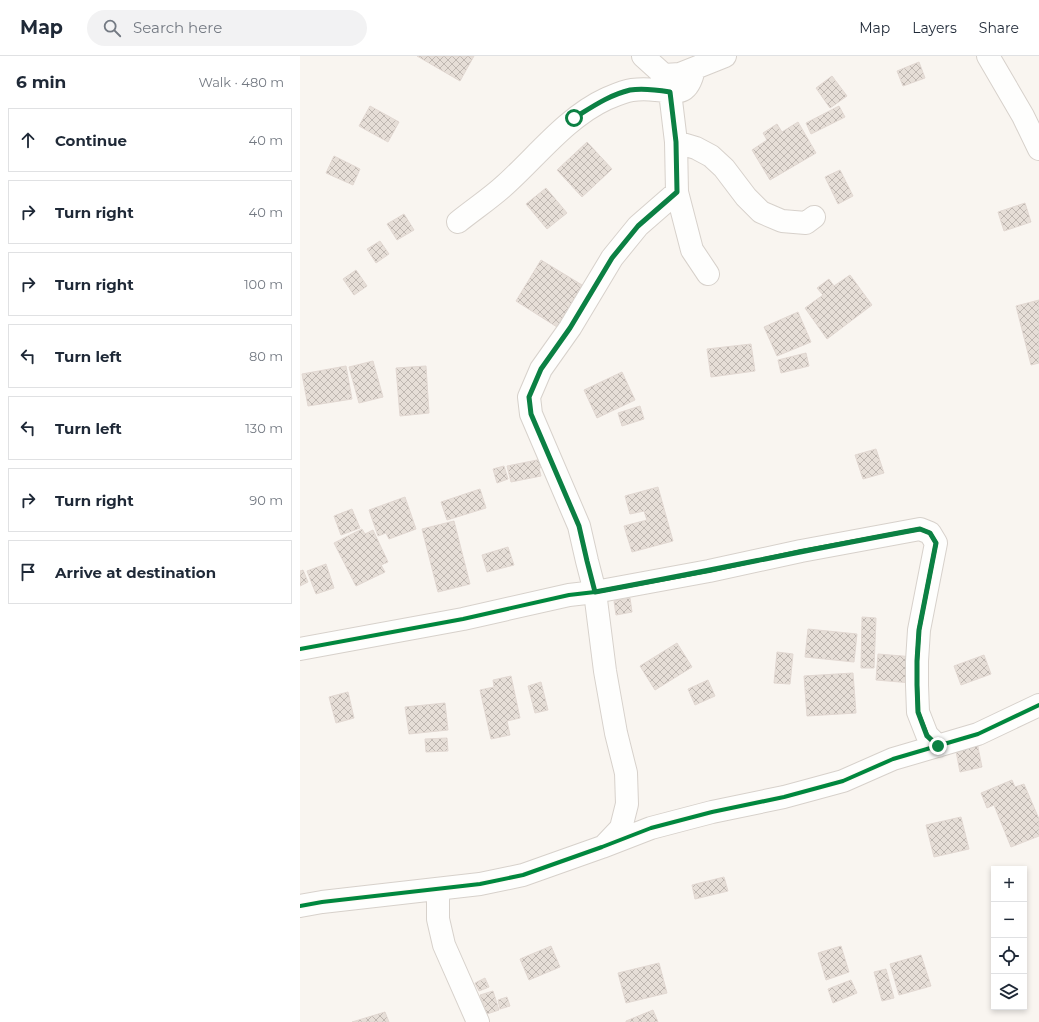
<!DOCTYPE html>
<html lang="en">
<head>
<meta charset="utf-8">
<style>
	:root { --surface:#fff; --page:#f2f2f3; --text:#1f2937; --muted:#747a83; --line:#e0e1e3 }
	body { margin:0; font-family:Montserrat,sans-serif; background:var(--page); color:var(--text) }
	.controls { position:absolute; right:12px; bottom:12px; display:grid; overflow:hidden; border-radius:0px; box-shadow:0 2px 6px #0003 }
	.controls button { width:36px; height:36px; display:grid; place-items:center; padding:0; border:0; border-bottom:1px solid var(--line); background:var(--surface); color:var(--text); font:20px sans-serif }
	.stop { position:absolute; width:12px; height:12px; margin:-9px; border:3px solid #0b8043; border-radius:50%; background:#fff }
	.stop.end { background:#0b8043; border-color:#fff; box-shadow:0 1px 4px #0008 }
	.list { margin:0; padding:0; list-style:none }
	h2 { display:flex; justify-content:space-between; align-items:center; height:52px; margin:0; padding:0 16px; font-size:17px }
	h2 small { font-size:13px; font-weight:400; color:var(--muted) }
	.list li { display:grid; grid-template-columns:26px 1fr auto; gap:12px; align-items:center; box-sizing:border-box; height:64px; margin:0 8px 8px; padding:0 8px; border:1px solid var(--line); border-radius:0px }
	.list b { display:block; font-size:15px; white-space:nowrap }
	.list em { font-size:13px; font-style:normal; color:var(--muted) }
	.icon { flex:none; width:22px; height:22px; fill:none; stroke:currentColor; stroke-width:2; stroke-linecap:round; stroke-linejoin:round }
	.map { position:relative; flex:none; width:739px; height:966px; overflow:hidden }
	header { display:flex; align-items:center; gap:24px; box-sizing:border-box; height:56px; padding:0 20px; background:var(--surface); border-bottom:1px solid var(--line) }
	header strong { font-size:19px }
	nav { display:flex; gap:22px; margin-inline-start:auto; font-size:14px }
	.search { width:280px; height:36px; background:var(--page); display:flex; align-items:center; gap:10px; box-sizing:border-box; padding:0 14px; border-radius:22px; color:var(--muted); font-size:15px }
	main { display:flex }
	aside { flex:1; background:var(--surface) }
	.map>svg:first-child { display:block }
</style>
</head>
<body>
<header>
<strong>Map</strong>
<div class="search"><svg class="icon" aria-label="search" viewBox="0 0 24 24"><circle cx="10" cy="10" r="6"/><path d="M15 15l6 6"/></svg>Search here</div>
<nav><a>Map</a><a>Layers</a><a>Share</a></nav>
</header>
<main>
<aside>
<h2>6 min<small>Walk · 480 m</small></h2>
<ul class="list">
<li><svg class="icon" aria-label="ahead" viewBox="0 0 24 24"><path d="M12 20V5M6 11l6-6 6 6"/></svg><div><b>Continue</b></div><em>40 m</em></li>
<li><svg class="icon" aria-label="right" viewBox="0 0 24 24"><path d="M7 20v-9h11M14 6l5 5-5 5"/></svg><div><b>Turn right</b></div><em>40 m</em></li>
<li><svg class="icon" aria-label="right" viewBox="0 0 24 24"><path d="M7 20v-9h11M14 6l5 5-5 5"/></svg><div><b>Turn right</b></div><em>100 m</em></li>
<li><svg class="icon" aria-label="left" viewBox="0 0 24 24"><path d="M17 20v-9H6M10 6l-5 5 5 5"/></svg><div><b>Turn left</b></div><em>80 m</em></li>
<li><svg class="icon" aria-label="left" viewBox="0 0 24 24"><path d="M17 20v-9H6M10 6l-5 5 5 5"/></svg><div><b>Turn left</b></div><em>130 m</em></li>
<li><svg class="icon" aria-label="right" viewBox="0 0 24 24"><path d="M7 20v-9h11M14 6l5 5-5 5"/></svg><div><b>Turn right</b></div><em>90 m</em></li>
<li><svg class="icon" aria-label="arrive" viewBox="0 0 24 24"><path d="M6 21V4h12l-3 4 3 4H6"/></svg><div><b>Arrive at destination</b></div></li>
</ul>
</aside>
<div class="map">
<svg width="739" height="966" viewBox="0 0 739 966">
	<defs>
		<pattern id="building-cross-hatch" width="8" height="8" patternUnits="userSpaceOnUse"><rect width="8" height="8" fill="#e6ded7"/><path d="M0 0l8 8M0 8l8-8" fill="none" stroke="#bfb7b1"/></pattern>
	</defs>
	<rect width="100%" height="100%" fill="#f9f5f0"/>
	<path fill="url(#building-cross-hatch)" stroke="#e2d8d2" d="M117,0h57l-14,25z
		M619,6l6,16 -22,8 -6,-15z
		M532,20l15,20 -17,12 -14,-20z
		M70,50l29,16 -11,20 -29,-16z
		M539,50l6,11 -34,17 -5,-11z
		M498,66l18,31 -46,27 -18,-30 15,-10 -4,-7 14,-9 5,8z
		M287,86l25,27 -30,28 -25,-27z
		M34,100l26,13 -7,16 -27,-12z
		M540,114l13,26 -15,8 -13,-27z
		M246,132l21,25 -20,16 -21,-25z
		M725,147l6,19 -27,9 -6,-19z
		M104,158l10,16 -17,10 -10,-16z
		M80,185l9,13 -13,9 -9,-14z
		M241,204l41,25 -25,42 -41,-26z
		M56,214l11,16 -13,9 -11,-16z
		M550,219l22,30 -45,34 -22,-31 18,-13 -6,-7 12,-9 5,7z
		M739,244v63l-8,2 -15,-59z
		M498,256l13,30 -34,14 -13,-29z
		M451,288l4,27 -44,6 -4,-28z
		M506,297l3,13 -28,7 -3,-13z
		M73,305l10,36 -24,6 -10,-36z
		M46,310l6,33 -44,7 -6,-32z
		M126,310l3,47 -29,3 -4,-48z
		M322,316l13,28 -38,18 -13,-28z
		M340,350l4,13 -22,7 -4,-13z
		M576,393l8,24 -21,6 -8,-24z
		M242,403l2,8 -5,1 2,8 -30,6 -4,-16z
		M204,410l4,13 -11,4 -4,-14z
		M358,431l15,54 -41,11 -8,-26 23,-6 -3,-9 -14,3 -5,-18z
		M180,433l6,19 -39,12 -6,-18z
		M105,441l11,32 -27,10 -3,-6 -8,3 -9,-26z
		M52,453l8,19 -19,7 -7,-19z
		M154,465l16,63 -32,8 -16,-63z
		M62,473l3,5 8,-4 15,32 -7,3 4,7 -29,14 -22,-43z
		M208,491l6,18 -27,7 -5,-17z
		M26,508l8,24 -18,6 -9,-23z
		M3,514l5,12 -8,4v-15z
		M330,542l2,14 -16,3 -2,-14z
		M562,561l14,1 -2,50h-13z
		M508,573l49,5 -3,28 -49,-5z
		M377,587l15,24 -37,23 -15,-24z
		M477,596l16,2 -3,30 -16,-1z
		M578,598l36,3 -2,26 -36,-3z
		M684,599l7,19 -30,11 -7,-19z
		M553,617l3,40 -49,3 -3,-40z
		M211,620l9,42 -13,3 3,14 -19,4 -11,-49 14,-3 -1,-7z
		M408,624l7,16 -20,9 -7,-16z
		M241,626l7,28 -13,3 -7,-27z
		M48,636l6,26 -18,5 -7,-26z
		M145,647l3,27 -39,4 -4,-27z
		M147,682l1,13 -22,1 -1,-13z
		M677,686l5,25 -22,5 -5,-26z
		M712,724l3,7 9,-3 15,35v17l-28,11 -17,-42 -7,3 -6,-15z
		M661,761l8,32 -35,8 -8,-32z
		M424,821l4,14 -33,8 -3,-14z
		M251,890l9,21 -31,13 -9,-21z
		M541,890l8,26 -23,8 -8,-27z
		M621,899l10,31 -32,9 -9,-31z
		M359,907l8,30 -41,10 -8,-30z
		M586,913l8,29 -12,3 -8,-29z
		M185,922l4,9 -10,4 -4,-8z
		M551,924l6,13 -24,10 -5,-14z
		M193,935l6,19 -12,4 -7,-19z
		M207,941l3,9 -10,3 -2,-9z
		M353,954l5,12h-32v-1z
		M85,956l4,10h-37z"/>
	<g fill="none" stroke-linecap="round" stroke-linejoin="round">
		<g stroke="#d7d1cb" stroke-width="24">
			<path id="minor" d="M343,0l21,19 16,-1 45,-18
				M688,0l35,60 16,33
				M370,36l6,50 1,50 15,58 16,24
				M376,86l20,6 15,8 13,12 22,29 15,15 21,9 24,2 8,-6
				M158,166c16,-13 33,-24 48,-38 31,-28 61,-67 100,-85 7,-3 18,-8 26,-9 7,-1 16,-1 24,0 22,2 32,7 38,-21
				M0,593l163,-30 106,-24 26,-3 114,-21 92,-20 119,-22 10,4 6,10 -17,87 -2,31v24l1,27 9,23 11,11
				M304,790l17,-18 6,-24 -1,-31 -10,-40 -11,-62 -10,-79 -8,-31 -8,-35 -48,-112 -2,-17 12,-28 29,-41 42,-70 26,-32 39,-34
				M138,833v30l6,26 34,77
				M0,850l22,-4 158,-18 43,-9 79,-28 49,-19 61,-16 72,-15 59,-16 50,-22 85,-25 61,-29"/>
		</g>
		<use href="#minor" stroke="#fefefd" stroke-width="22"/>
		<g stroke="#fffaf3" stroke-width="6">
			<path id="cycleway" d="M0,593l163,-30 106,-24 26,-3 114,-21 92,-20 119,-22 10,4 6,10 -17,87 -2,31v24l1,27 9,23 11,11
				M0,850l22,-4 158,-18 43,-9 79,-28 49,-19 61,-16 72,-15 59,-16 50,-22 85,-25 61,-29"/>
		</g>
		<use href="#cycleway" stroke="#00873e" stroke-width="4"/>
	</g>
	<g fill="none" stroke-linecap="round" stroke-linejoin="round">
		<path stroke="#0b8043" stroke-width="5" d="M274,62c18,-11 35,-23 56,-28 12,-2 28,0 40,2l6,50 1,50 -39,34 -26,32 -42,70 -29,41 -12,28 2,17 48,112 8,35 8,31c109,-20 216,-43 325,-63l10,4 6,10 -17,87 -2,31v24l1,27 9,24 11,10"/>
	</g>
</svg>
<div class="controls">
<button>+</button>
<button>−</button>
<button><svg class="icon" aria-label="locate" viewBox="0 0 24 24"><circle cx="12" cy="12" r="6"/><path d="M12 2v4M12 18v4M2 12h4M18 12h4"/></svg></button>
<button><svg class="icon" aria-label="layers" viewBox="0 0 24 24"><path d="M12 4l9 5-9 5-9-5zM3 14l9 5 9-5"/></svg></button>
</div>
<div class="stop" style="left:274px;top:62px"></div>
<div class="stop end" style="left:638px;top:690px"></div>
</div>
</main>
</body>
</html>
